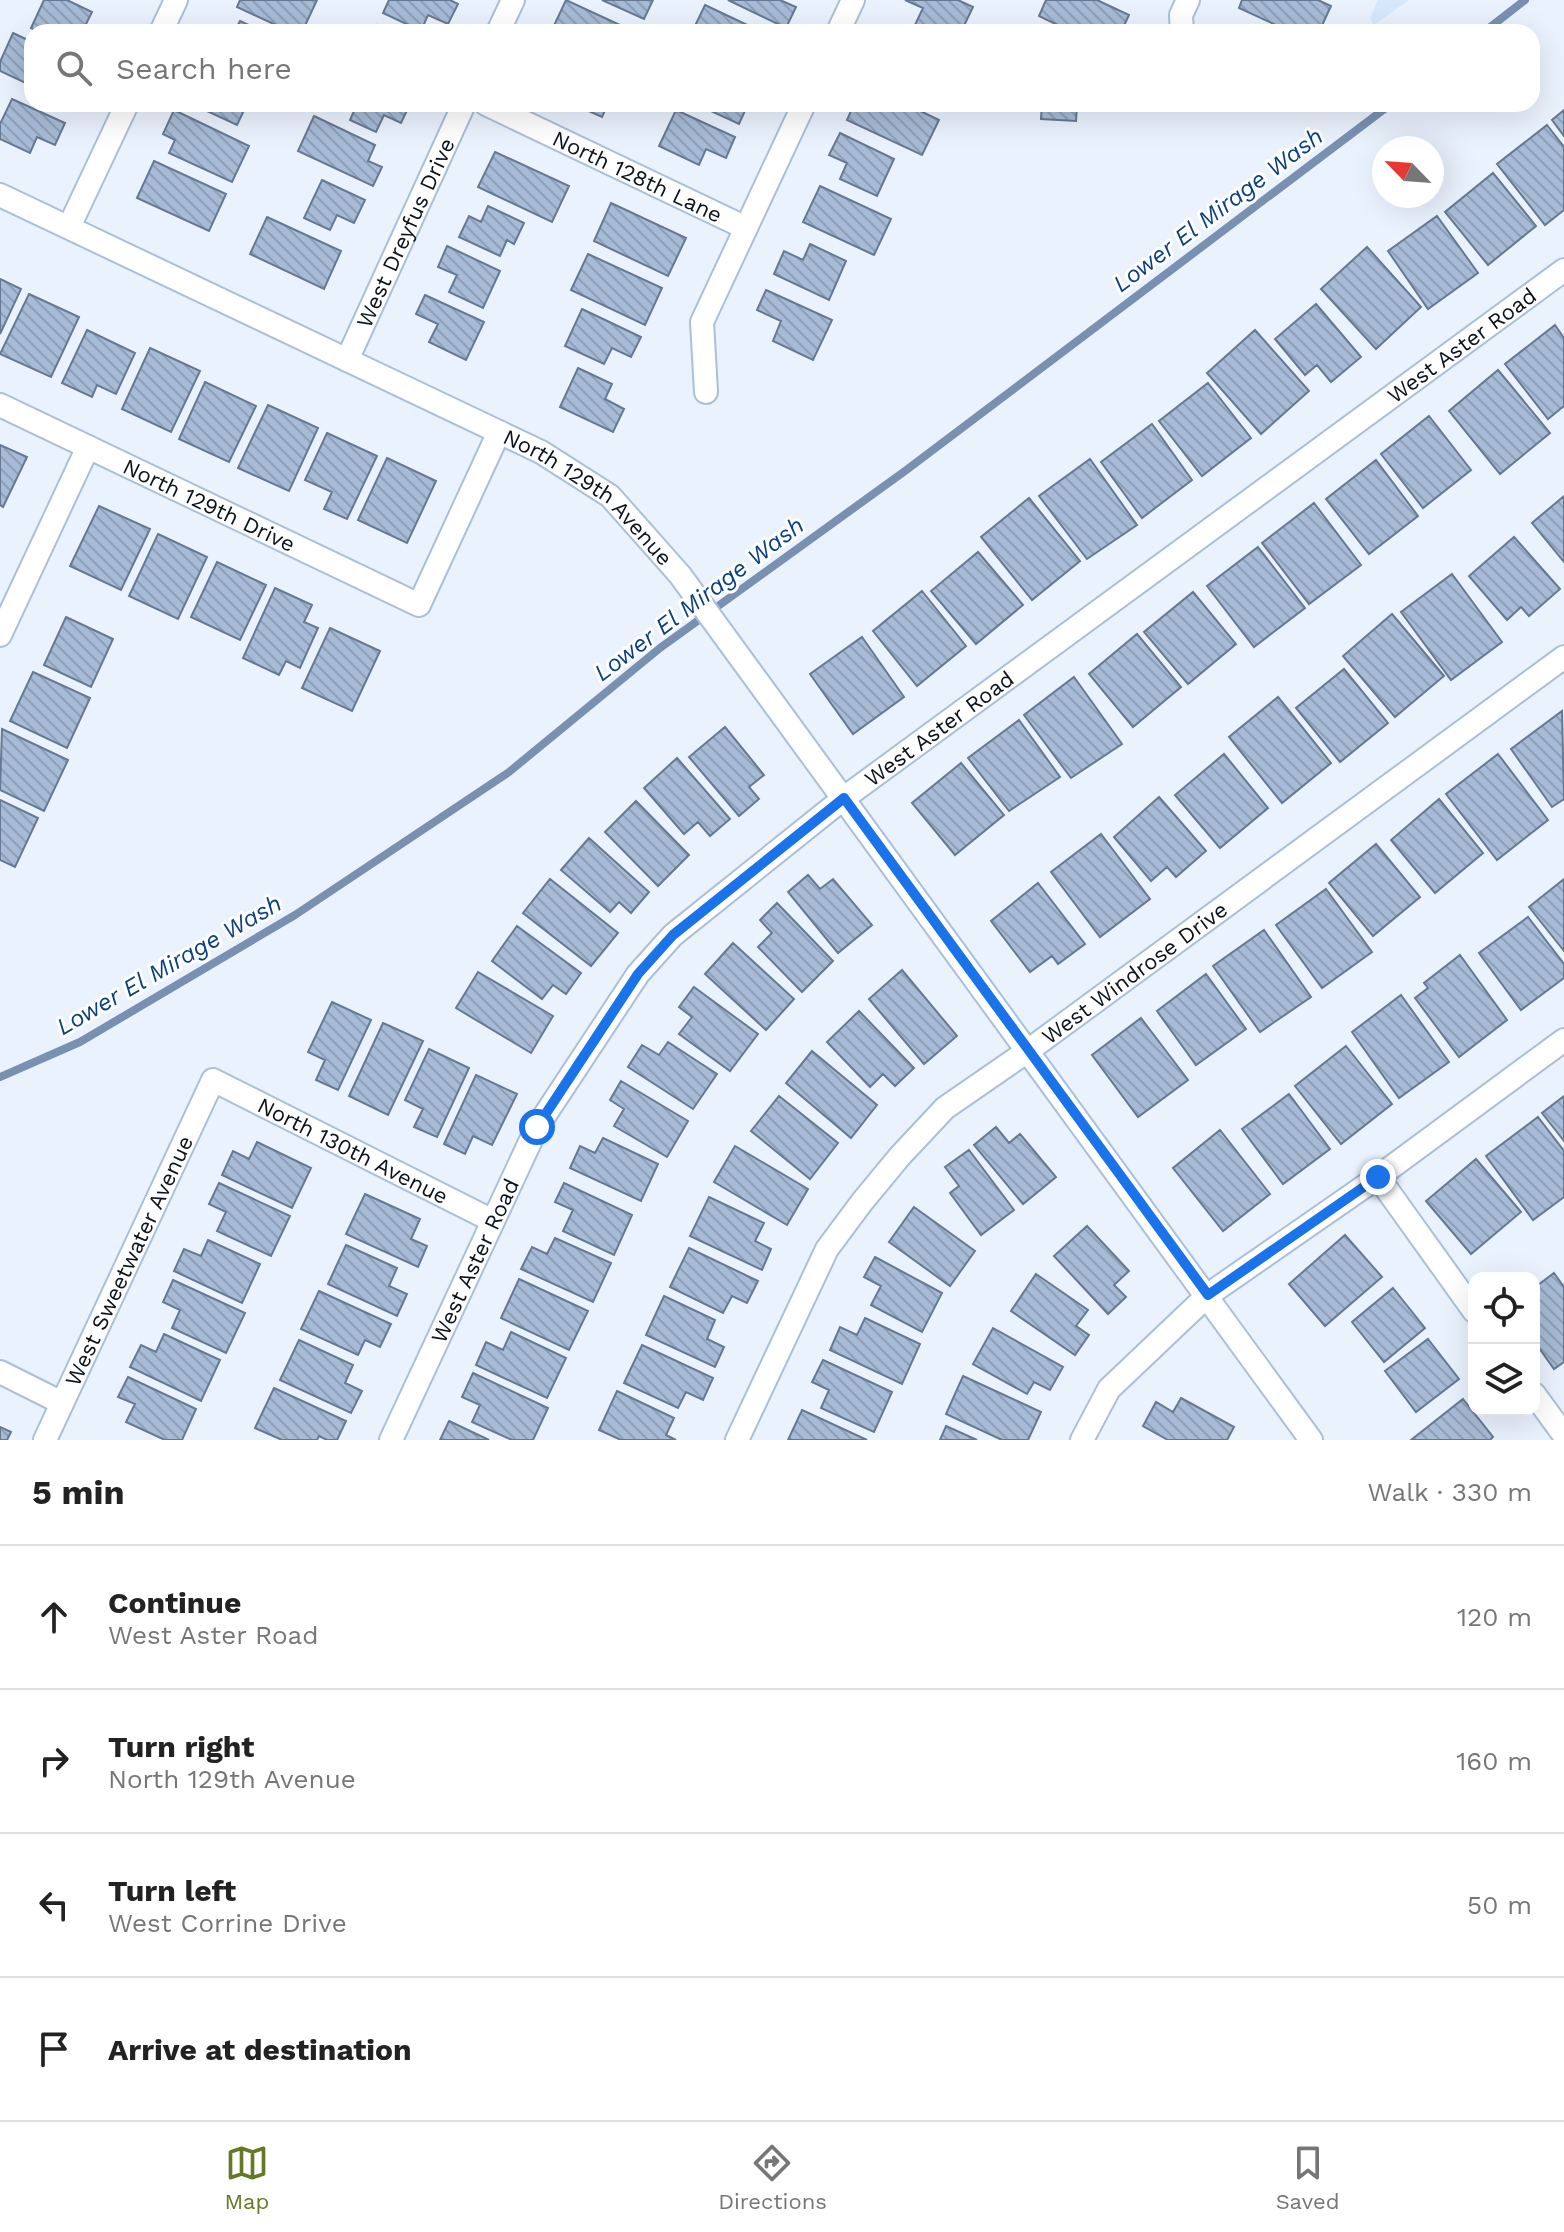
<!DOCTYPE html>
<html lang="en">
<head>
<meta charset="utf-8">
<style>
	:root { --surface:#fff; --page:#f6f6f6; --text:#222; --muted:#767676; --line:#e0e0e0; --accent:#647828 }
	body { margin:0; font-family:"Work Sans",sans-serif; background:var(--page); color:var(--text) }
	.controls { position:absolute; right:24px; bottom:24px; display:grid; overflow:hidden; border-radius:16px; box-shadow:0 8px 32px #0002 }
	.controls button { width:72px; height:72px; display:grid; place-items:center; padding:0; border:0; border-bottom:2px solid var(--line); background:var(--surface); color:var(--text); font:40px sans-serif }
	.compass { position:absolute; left:1372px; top:136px; width:72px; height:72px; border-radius:50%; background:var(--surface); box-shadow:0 8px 32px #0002; rotate:295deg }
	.stop { position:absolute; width:24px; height:24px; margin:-18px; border:6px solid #1a73e8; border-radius:50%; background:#fff }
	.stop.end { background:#1a73e8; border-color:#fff; box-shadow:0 2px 8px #0008 }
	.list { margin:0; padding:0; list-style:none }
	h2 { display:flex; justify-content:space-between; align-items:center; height:104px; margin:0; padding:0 32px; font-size:34px }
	h2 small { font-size:26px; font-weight:400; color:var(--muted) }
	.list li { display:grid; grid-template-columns:52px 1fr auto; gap:24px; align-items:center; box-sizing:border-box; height:144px; padding:0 32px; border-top:2px solid var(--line) }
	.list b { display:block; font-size:30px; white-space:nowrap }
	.list p { margin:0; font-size:26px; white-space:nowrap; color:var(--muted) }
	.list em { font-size:26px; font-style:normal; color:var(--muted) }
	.icon { flex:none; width:44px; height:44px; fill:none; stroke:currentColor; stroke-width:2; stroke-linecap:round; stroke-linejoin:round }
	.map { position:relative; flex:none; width:1564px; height:1440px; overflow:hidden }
	.search { position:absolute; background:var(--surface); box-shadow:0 8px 32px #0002; left:24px; right:24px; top:24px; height:88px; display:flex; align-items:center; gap:20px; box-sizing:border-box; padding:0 28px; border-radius:24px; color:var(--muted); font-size:30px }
	.sheet { height:680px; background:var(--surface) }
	nav { display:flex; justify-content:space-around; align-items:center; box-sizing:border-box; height:112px; border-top:2px solid var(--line); background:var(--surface); font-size:22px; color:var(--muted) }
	nav a { display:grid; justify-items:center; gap:4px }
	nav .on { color:var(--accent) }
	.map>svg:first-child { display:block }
</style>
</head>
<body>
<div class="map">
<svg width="1564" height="1440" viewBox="0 0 1564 1440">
	<defs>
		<pattern id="building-back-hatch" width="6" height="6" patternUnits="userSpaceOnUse" patternTransform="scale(2)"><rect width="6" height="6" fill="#a7bbd6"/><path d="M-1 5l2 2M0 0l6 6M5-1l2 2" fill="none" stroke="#8ea0b7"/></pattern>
	</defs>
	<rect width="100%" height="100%" fill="#eaf2fe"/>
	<path fill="#d8e8fc" d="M1378,0h31l-35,25 -4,-7z"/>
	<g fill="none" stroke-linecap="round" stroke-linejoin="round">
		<path stroke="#7891b3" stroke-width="8" d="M1484,32l41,-32
			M0,1077l80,-35 215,-127 214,-143 151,-124 245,-177 486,-367"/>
	</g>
	<path fill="url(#building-back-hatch)" stroke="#667992" stroke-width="2" d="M44,0h23l25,12 -8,16 8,4h-53l-8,-4z
		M240,0h77l-15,32h-11l-54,-25z
		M389,0h61l8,4 -10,20 -20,-9 -7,16 -38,-18z
		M566,0l69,32h-84z
		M602,0h51l-9,19z
		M728,0h52l16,7 -10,21z
		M905,0h53l15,7 -12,25h-31l-15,-7 8,-17z
		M1046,0h51l32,15 -8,17h-49l-33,-16z
		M1242,0h76l13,6 -12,26h-28l-52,-24z
		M705,5l57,27h-70z
		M240,21l24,11h-30z
		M377,25l16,7h-19z
		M13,33l19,9v44l-32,-15v-9z
		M12,99l53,24 -10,22 -18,-8 -7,16 -30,-14v-15z
		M192,104h55l-10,21z
		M357,104h53l-9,19 -17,-8 -8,17 -26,-12z
		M573,104h35l-6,13z
		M696,104h52l-9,20z
		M854,104h52l33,16 -17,35 -75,-35z
		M1042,104h60h-25l-1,17 -35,-2z
		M174,110l75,36 -17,36 -63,-29 6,-13 -12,-6z
		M676,110l59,27 -9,21 -20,-9 -7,16 -40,-19z
		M1564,110v26l-12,-16z
		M314,116l61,29 -7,16 14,6 -9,19 -75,-35z
		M1547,125l17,22v63l-19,15 -48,-61z
		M840,133l54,26 -17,37 -37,-17 7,-16 -18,-8z
		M495,152l74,34 -17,36 -74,-35z
		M154,161l72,33 -17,37 -72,-33z
		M1493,173l43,53 -48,39 -43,-53z
		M322,180l43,20 -11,23 -17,-8 -7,15 -26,-12z
		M820,186l71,33 -17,36 -71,-33z
		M611,203l75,35 -18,38 -74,-35z
		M488,206l36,17 -10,21 -7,-4 -7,16 -41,-19 10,-21 12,6z
		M1437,216l41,57 -50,36 -40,-58z
		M267,217l74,34 -17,38 -74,-35z
		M810,244l36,17 -17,39 -55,-26 10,-23 19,9z
		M447,246l53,25 -17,37 -34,-16 8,-17 -19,-8z
		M1367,247l54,60 -45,42 -55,-60z
		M588,254l74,34 -17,37 -74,-35z
		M0,279l21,10 -21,45z
		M766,290l66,30 -19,40 -40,-19 8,-20 -24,-11z
		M29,294l50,23 -28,60 -51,-23z
		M425,295l59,27 -18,38 -37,-18 9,-18 -22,-10z
		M1316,304l45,53 -30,25 -14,-17 -12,10 -30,-36z
		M582,309l59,28 -10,20 -19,-9 -8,16 -39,-18z
		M1555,325l9,13v68l-16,13 -43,-55z
		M87,330l48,23 -19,41 -19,-9 -5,12 -30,-14z
		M1255,330l54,61 -48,43 -54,-61z
		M150,348l50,23 -29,61 -49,-23z
		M578,368l34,16 -7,15 19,10 -11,23 -53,-25z
		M1498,370l52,63 -50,41 -51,-63z
		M205,382l51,24 -27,56 -50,-23z
		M1208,383l43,55 -49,38 -43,-55z
		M268,405l50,23 -29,63 -51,-23z
		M1429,416l42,54 -48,38 -42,-54z
		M1152,424l40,56 -50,38 -41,-56z
		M327,433l50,23 -30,63 -23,-10 8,-17 -27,-12z
		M0,445l27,12 -24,50 -3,-2z
		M387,458l49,23 -29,62 -49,-23z
		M1090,459l47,66 -50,34 -48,-63z
		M1376,460l42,56 -49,38 -43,-55z
		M1564,496v66l-32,-39z
		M1029,498l51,63 -48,39 -51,-63z
		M1314,503l47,62 -52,39 -47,-61z
		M99,506l51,23 -29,61 -51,-24z
		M158,534l49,23 -29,62 -49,-23z
		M1514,537l46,52 -31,27 -8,-9 -14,13 -38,-44z
		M1258,547l47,61 -51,39 -47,-61z
		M978,552l45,53 -47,39 -45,-53z
		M217,562l49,23 -26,55 -49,-23z
		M1452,574l50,68 -51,38 -50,-68z
		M275,588l37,17 -8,17 14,6 -18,40 -14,-7 -7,14 -36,-17z
		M922,591l44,55 -49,40 -44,-55z
		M1193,592l43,52 -48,40 -44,-52z
		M1392,614l52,62 -49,41 -52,-61z
		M66,617l47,22 -22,48 -47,-22z
		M330,628l50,23 -28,60 -50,-23z
		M1137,634l44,53 -48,40 -44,-53z
		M862,637l42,60 -51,37 -43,-60z
		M1344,669l44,54 -48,39 -44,-54z
		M33,672l57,26 -23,50 -57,-27z
		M1074,677l48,67 -51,34 -47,-63z
		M1278,697l53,66 -49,40 -53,-66z
		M1562,711l2,88 -12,8 -41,-58z
		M1019,720l41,57 -51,34 -41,-53z
		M725,727l39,48 -15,12 10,12 -20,17 -50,-59z
		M2,729l66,31 -24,51 -44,-21z
		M1224,754l44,54 -48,40 -45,-53z
		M1498,754l50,66 -51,40 -51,-66z
		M677,758l53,61 -20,17 -12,-14 -14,12 -40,-46z
		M961,763l43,52 -49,40 -43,-52z
		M1159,797l47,54 -30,26 -9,-10 -16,14 -37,-44z
		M1439,799l44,54 -48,40 -44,-53z
		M0,800l38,18 -23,49 -15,-7z
		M636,801l53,54 -31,31 -53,-54z
		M1101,834l49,65 -50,38 -49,-65z
		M589,838l60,54 -18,21 -12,-11 -9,10 -49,-42z
		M1376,844l44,53 -47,39 -44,-53z
		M808,875l12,14 13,-10 39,46 -34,28 -50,-61z
		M550,879l68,54 -27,33 -68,-53z
		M1564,879v72l-35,-44z
		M1038,883l47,61 -27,20 -6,-8 -22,16 -39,-51z
		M1326,889l46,63 -50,36 -46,-63z
		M777,903l56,58 -31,31 -44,-45 14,-14 -12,-13z
		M1528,917l36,47v14l-43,32 -42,-57z
		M517,926l64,47 -15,21 -13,-9 -11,14 -50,-38z
		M1264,930l47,67 -51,35 -47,-66z
		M733,943l61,56 -28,31 -61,-56z
		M1460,955l47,65 -48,37 -44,-59 13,-10 -4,-5z
		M902,970l55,66 -33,28 -55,-65z
		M478,972l75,44 -22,37 -75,-45z
		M1206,974l40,55 -50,36 -39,-54z
		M694,987l64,47 -28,37 -51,-37 13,-17 -13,-10z
		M1401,995l48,67 -50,36 -47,-66z
		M332,1002l39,18 -33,70 -22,-10 9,-20 -17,-8z
		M859,1011l55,57 -19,18 -12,-12 -13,13 -43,-45z
		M1141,1018l47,62 -50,37 -46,-62z
		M383,1023l40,18 -35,74 -39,-19z
		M668,1042l49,32 -24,35 -65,-42 14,-22 17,10z
		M1346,1046l46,58 -51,40 -46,-58z
		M429,1049l40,19 -32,69 -23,-10 9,-18 -18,-9z
		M812,1051l65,54 -26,33 -65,-55z
		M476,1075l41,19 -25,51 -19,-9 -8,18 -21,-10z
		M621,1081l67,40 -21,36 -53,-31 10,-17 -14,-9z
		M1289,1094l41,55 -47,35 -41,-55z
		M779,1096l59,47 -28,36 -59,-48z
		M1564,1096v45l-22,-28z
		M1538,1117l26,34v46l-31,23 -47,-64z
		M996,1127l13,16 11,-9 36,43 -33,27 -49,-59z
		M1220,1130l50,64 -47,37 -50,-63z
		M603,1138l55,26 -17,37 -71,-33 10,-22 15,7z
		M257,1142l54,26 -19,40 -70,-33 11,-24 16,8z
		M735,1146l73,43 -21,36 -73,-43z
		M969,1150l45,60 -33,25 -31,-42 9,-7 -14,-19z
		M1476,1159l45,53 -50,42 -45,-53z
		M219,1183l71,33 -19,40 -54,-25 9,-19 -17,-8z
		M564,1183l68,32 -18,40 -51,-24 10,-21 -18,-8z
		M365,1194l55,25 -9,20 16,7 -9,21 -72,-33z
		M709,1197l55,26 -9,18 16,8 -9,21 -72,-34z
		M914,1207l61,44 -25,35 -61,-44z
		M1087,1226l42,45 -15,14 12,12 -18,17 -54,-58z
		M1345,1235l37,42 -57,49 -36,-42z
		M555,1238l56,25 -18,39 -72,-33 11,-22 15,7z
		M208,1240l52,24 -18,39 -68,-32 10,-22 17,7z
		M346,1245l51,23 -8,18 18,8 -10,22 -69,-32z
		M689,1248l69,33 -11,22 -15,-7 -9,17 -53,-26z
		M875,1257l67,36 -20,39 -51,-27 10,-19 -17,-9z
		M1554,1273l10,14v75l-10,7 -20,-28v-53z
		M1036,1274l52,36 -12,16 13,9 -14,20 -64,-44z
		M519,1279l69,32 -19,39 -68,-32z
		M173,1280l72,33 -19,40 -54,-25 8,-18 -17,-8z
		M1393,1288l32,40 -41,34 -32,-40z
		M319,1291l72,33 -11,23 -15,-7 -7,15 -57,-26z
		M664,1296l51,24 -8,19 17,8 -9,20 -69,-32z
		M865,1318l55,26 -18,40 -72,-34 10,-23 17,8z
		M993,1328l70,39 -13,23 -16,-8 -7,12 -54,-30z
		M511,1332l55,26 -19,40 -71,-33 10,-23 17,8z
		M164,1334l56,26 -19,41 -71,-34 11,-22 15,7z
		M1428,1339l31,40 -43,33 -31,-41z
		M299,1340l54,25 -8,18 17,8 -11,22 -71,-33z
		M642,1345l71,33 -10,22 -17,-8 -8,16 -54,-25z
		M823,1360l69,32 -18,40 -53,-24 8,-18 -17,-8z
		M473,1373l75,35 -15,32h-21l-40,-18 8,-17 -18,-8z
		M963,1376l78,36 -13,28h-26l-56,-26z
		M128,1377l68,32 -14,31h-17l-39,-18 9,-18 -17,-7z
		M274,1388l72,33 -9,19h-10l-8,-4 -2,4h-35l-27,-12z
		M617,1391l57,27 -8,17 10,5h-55l-22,-10z
		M1181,1398l53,29 -7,13h-59l-25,-14 13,-24 17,10z
		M1463,1399l30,38 -3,3h-79z
		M802,1410l65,30h-79z
		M449,1421l40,19h-49z
		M946,1426l31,14h-37z
		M0,1427l11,5 -4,8h-7z"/>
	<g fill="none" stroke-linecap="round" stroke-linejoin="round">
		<g stroke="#abbfdb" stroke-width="26">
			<g id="street">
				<path d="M161,32l15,-32"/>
				<path d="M498,32l15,-32"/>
				<path d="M838,32l15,-32"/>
				<path d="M1182,32l-1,-17 7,-15"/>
				<path id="s1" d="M486,104l260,124"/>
				<path id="s2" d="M0,195l541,257 69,44 70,79 631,865"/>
				<path d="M69,227l58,-123"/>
				<path id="s3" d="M347,360l117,-256"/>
				<path d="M706,392l-4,-70 102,-218"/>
				<path id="s4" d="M0,405l419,200 80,-173"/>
				<path d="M0,635l88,-188"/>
				<path d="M1378,1177l96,134"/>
				<path d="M0,1372l62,31"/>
				<path d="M1534,1394l30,41"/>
				<path id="s5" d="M45,1440l168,-360 280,141"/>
				<path id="s6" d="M391,1440l146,-313 101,-153 35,-39 171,-137 720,-528"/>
				<path id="s7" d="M737,1440l90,-191 35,-47 38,-46 45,-48 84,-58 535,-393"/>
				<path d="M1082,1440l27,-51 99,-94 170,-118 186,-137"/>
			</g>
		</g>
		<use href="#street" stroke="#fff" stroke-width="22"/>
	</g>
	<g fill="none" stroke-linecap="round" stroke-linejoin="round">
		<path stroke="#1a73e8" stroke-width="10" d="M537,1127l101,-153 35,-39 171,-137 364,497 170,-118"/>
	</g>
	<g text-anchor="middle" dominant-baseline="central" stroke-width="6" stroke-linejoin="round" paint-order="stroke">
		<g font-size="22" fill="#0b121c" stroke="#fff">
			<text stroke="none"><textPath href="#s1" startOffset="168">North 128th Lane</textPath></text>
			<text stroke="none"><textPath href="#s3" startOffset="140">West Dreyfus Drive</textPath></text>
			<text stroke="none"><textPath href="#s6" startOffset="1566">West Aster Road</textPath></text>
			<text stroke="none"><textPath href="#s2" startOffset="664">North 129th Avenue</textPath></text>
			<text stroke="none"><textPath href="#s4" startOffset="232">North 129th Drive</textPath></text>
			<text stroke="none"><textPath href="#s6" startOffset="918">West Aster Road</textPath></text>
			<text stroke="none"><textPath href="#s7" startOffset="628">West Windrose Drive</textPath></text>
			<text stroke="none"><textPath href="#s5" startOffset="554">North 130th Avenue</textPath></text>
			<text stroke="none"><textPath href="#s5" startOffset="198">West Sweetwater Avenue</textPath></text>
			<text stroke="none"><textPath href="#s6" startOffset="198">West Aster Road</textPath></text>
		</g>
		<g font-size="24" font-style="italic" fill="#09407f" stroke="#fff">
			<text transform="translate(1218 210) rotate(-37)">Lower El Mirage Wash</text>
			<text transform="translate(699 599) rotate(-37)">Lower El Mirage Wash</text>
			<text transform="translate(169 965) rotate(-30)">Lower El Mirage Wash</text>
		</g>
	</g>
</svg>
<div class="controls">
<button><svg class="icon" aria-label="locate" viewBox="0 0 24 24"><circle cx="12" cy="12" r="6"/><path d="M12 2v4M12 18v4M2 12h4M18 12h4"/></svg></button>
<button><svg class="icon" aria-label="layers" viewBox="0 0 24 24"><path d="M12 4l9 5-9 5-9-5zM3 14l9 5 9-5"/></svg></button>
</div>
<svg class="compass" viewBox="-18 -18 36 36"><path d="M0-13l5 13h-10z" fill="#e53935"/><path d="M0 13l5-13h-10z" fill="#767676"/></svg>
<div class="stop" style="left:537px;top:1127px"></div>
<div class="stop end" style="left:1378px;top:1177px"></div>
<div class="search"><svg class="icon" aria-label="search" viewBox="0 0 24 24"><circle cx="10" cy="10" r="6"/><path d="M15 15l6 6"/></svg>Search here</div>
</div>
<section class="sheet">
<h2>5 min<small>Walk · 330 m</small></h2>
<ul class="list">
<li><svg class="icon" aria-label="ahead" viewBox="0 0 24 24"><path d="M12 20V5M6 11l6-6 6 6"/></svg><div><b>Continue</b><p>West Aster Road</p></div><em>120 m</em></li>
<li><svg class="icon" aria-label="right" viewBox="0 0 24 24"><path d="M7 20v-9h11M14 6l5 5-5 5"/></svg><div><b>Turn right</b><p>North 129th Avenue</p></div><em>160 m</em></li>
<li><svg class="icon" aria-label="left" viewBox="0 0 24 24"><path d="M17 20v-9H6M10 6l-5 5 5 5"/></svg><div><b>Turn left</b><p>West Corrine Drive</p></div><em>50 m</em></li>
<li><svg class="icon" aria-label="arrive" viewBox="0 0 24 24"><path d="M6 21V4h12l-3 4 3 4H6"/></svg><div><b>Arrive at destination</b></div></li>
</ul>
</section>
<nav>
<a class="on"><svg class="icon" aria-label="map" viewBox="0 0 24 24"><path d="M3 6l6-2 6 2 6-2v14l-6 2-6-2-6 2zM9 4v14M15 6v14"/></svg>Map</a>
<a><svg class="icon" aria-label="directions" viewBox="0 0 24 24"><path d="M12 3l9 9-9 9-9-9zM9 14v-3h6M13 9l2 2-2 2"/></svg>Directions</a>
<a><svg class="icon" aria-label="saved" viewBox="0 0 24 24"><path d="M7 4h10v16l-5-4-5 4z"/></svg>Saved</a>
</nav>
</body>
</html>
